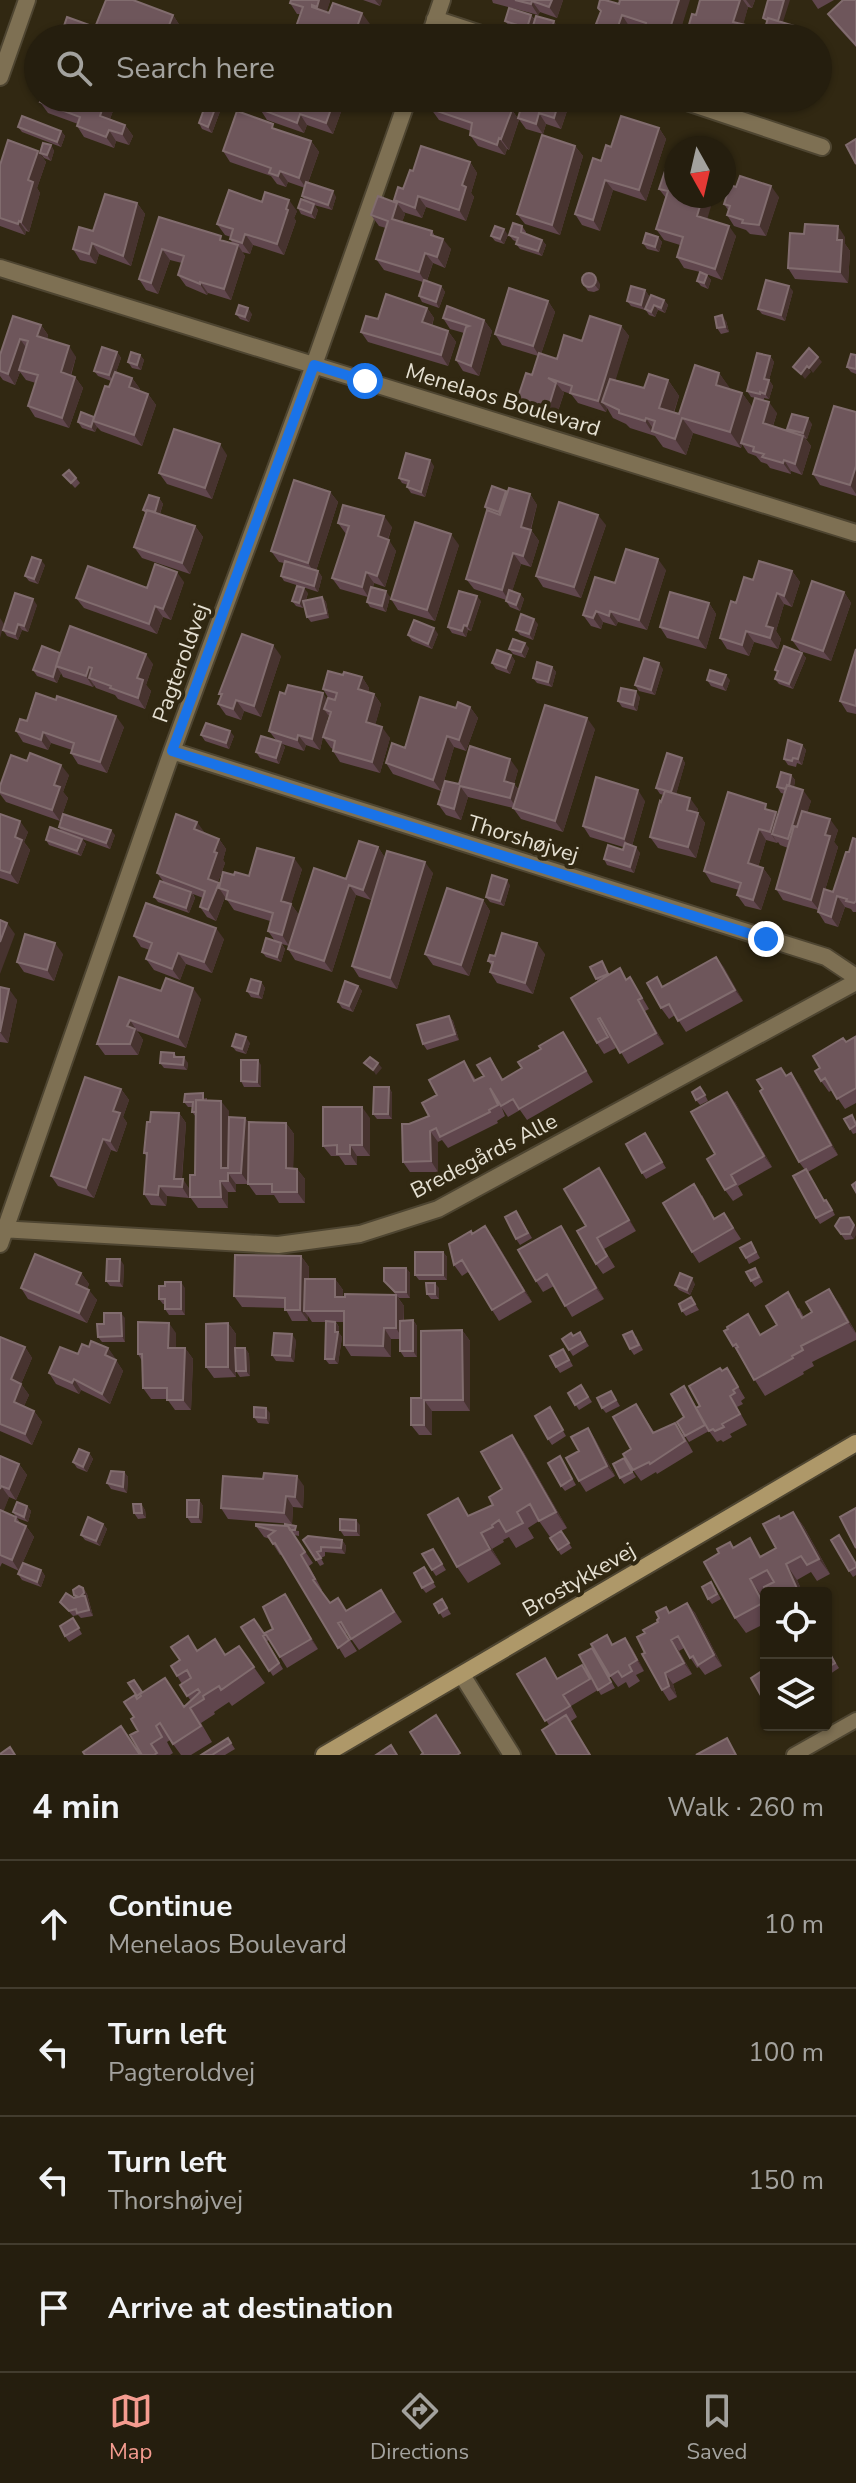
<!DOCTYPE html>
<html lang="en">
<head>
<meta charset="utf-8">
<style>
	:root { --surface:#251e0e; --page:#312b1c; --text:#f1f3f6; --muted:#a3a29e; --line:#423c2e; --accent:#f59c90 }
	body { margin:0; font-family:"Nunito Sans",sans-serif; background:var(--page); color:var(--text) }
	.controls { position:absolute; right:24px; bottom:24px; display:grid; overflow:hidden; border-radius:8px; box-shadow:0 2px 6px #0004 }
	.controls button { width:72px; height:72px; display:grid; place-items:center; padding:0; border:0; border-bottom:2px solid var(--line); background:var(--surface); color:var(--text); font:40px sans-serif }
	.compass { position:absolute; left:664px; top:136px; width:72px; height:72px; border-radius:50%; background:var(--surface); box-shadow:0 2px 6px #0004; rotate:172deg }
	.stop { position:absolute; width:24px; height:24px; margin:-18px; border:6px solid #1a73e8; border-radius:50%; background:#fff }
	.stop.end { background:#1a73e8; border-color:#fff; box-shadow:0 2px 8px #0008 }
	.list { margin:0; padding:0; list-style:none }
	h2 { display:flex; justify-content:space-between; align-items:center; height:104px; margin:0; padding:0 32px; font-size:34px }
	h2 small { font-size:26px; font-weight:400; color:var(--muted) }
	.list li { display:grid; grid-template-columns:52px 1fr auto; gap:24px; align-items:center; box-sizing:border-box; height:128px; padding:0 32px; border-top:2px solid var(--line) }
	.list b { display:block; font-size:30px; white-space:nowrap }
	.list p { margin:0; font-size:26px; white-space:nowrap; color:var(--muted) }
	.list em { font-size:26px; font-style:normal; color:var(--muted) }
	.icon { flex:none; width:44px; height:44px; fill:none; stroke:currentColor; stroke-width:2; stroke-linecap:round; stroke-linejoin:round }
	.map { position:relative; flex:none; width:856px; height:1755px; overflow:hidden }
	.search { position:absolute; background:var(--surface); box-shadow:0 2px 6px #0004; left:24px; right:24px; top:24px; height:88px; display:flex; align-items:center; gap:20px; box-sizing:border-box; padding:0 28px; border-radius:44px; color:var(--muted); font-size:30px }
	.sheet { height:616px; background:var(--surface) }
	nav { display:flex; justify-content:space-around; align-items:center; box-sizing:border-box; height:112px; border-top:2px solid var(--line); background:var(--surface); font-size:22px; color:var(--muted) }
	nav a { display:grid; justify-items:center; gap:4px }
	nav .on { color:var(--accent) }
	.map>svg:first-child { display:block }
</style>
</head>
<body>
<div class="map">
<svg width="856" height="1755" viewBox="0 0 856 1755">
	<rect width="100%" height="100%" fill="#312812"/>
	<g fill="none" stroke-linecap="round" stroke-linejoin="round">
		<g stroke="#4e4531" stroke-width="18">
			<path id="lane" d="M794,1755l62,-35"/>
		</g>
		<g stroke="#4e4531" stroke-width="20">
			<path id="street" d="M435,19l58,19
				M429,38l13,-38
				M0,77l27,-77
				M675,98l147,49
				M0,268l856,265
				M172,751l654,206 30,20
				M0,1229l278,16 82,-11 78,-25 418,-227
				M0,1244l172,-493 142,-386 94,-267
				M462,1675l50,80"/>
		</g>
		<g stroke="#4e4531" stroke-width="20">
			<path id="secondary" d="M324,1755l532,-312"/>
		</g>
		<use href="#lane" stroke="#7e7053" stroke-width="14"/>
		<use href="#street" stroke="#7e7053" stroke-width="16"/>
		<use href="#secondary" stroke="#ae9869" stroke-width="16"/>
	</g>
	<path fill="#60464d" d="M291,0h38l1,1 -4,11 44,12 -70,-10h-3l-7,-11z
		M363,0h19l-2,6z
		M492,0h71l-6,18 -17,-6 -2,3 -45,-12z
		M618,0h71l-11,38h-29l-5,-7 -15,-5 -4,12h-13l-8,-3 -8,-11 5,-12 -3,-4 21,-4 1,-2z
		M700,0h55l-3,8 -4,-1 -5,17 15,14h-70l-2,-3 10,-20z
		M812,0h22l-16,9z
		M856,0v47l-21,-23 -7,-10z
		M173,15l7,11 -5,12h-66l-5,-2 -8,-11z
		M531,15l4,5 23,7 -4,11h-7l-11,-3 -4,-5 -1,4 -22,-8 -4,-5z
		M63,29l35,4 -2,5h-20l-9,-3z
		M42,98h74l1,2 -7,19 15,6 8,11 -4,9 -13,-4 -2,7 -30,-11 -7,-11 1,-2 -30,-11 -8,-11z
		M172,98l26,3 -4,10 -19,-8z
		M264,98h82l-13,36 -26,-9 -3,8 -37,-13 -7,-11z
		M435,98h61l-2,6 18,6 7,10 -10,30 -2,-1 -2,6 -27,-9 -8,-11 1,-4 -32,-11 -8,-11z
		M524,98h37l7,10 -7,21 -15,-5 -3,10 -17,-5 -8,-11z
		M222,106l-10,27 -10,-4 -3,-6z
		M18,127l43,4 4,5 -4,11 -39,-15z
		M659,128l7,11 -20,62 -33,-11 -13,41 -18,-6 -7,-11 26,-53 10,-14z
		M311,141l8,11 -11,31 28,14 -4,13 -18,-5 4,5 -3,9 -14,-5 -3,-6 7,-7 -3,-5 3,-8 -17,-6 -2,5 -9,-3 -6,-8 -41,-14 -7,-11z
		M51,145l3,6 -3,10 -7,-3 -4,-5z
		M575,146l8,10 -23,79 -35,-11 -8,-10z
		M38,151l8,11 -9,26 3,5 -11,39 -3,-1 -1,4 -25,-9v-61z
		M669,159l38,60 29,17 -14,44 -16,-6 5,6 -3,9 -7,-3 -4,-5 3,-9 -16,-4 -7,-11 3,-12 -16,-5 -8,-11 10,-31 -7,-9z
		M470,162l7,11 -6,20 3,4 -8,24 -40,-14 -4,11 -19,-6 2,2 -3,8 30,9 3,5 16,13 -6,19 -12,-5 -6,18 14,5 4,6 -6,16 -17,-6 -3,-6 4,-14 -39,-12 -8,-11 10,-31 -7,-2 -8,-11 24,-13 18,-31z
		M779,197l-13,39 -16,-2 -4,-4 -12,-4 -7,-11 1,-5 -4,-6z
		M262,202l35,9 -3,7 2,3 -12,34 -31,-10 -3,9 -8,-2 3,4 -14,44 -23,-7 -1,2 -21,-9 -8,-11 4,-12 -12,-3 -12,34 -12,-4 -7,-11 20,-62 74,27 -3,-5 1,-2 -6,-2 -8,-11z
		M137,203l8,11 -14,52 -32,-12 -3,10 -16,-4 -7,-11 20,-18z
		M522,226l4,6v2l16,6 4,5 -4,11 -22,-7 -4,-5 1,-2 -4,-2 -4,-5z
		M508,235l-4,9 -9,-3 -4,-5z
		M658,237l4,5 -3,10 -12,-3 -4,-6z
		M845,237v7l5,7 -2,32 -53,-4 -7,-11z
		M600,284l-1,6 -5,2 -6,-1 -4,-6z
		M645,290l4,6 -4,14 -14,-4 -4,-5z
		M793,291l-8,30 -23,-7 -4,-5z
		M664,300l4,5 -3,8 -7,-3 -3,7 -6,-2 -4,-6z
		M548,301l7,11 -14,42 16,5 25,-18 39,-15 8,10 -14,44 29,8 24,-8 11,16 -5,17 5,1 40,-41 11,16 12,4 10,14 25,6 -4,13 16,5 -2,-2 25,-5 -5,15 -2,-1 6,8 -9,29 -11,-4v3l-21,-6 -3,-4 -6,-2 -5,-6 -8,-3 -6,-9 -1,4 -48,-15 -7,22 -23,-8 -8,-11 -25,-8 -4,-4 -13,-6 -6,-10 -1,4 -28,-9 -7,-9 -9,-3 2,2 -9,27 -30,-10 -8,-10 15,-25 6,-19 -36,-11 -7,-11z
		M427,308l7,10 -2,8 16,5 8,11 -8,24 -80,-24 -7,-10 17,-13z
		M236,314h16l-3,8 -9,-3z
		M443,318l41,2 8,11 -13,45 -16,-5 -7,-11 8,-27 -14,-4z
		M726,321l3,11 -8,2 -4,-6z
		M41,325l7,10 -1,4 29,18 -5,19 4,1 8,11 -14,40 -34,-11 -7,-11 8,-23 -10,-3 -6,-8 -5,13 -12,-5 -3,-4v-21z
		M117,352l4,6 -5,14 16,6 8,11 -1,2 9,3 8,11 -14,41 -41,-15 -4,-4 -2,5 -13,-4 -4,-6 16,-5 17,-36 -13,-5 -4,-5z
		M140,355l4,5 -3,10 -9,-2 -4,-6z
		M856,355v19l-5,-2 -4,-5z
		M770,356l4,6 -5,18 4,6 -4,13 -5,-1v2l-13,-3 -4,-6z
		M856,412v84l-36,-11 -7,-11z
		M227,455l-15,44 -45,-15 -8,-11z
		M434,466l-9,31 -14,-4 -4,-6 1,-2 -6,-2 -3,-5z
		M63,475l13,3 4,5 -5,5z
		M506,491l1,1 23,2 7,11 -6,25 8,11 -8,26 -10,-3 -9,27 8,3 4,5 -4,12 -10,-4 -4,-6v-1l-32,-11 -8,-10 21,-68 -2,-4z
		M330,492l8,10 -22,69h2l4,6 -4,15 -34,-11 -3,-5 3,-13 -5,-1 -8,-11z
		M159,498l4,6 -3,10 35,12 8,11 -13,37 -48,-16 -8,-11 11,-34 -2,-3z
		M338,523l54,4 -4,13 8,11 -11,36 -11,-4 -1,4 17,10 -4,15 -16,-5 -3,-5 1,-5 -28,-8 -8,-11 14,-44z
		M606,525l-25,73 -38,-11 -7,-11z
		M459,545l-24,76 -37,-11 -7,-11z
		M45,565l-7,19 -9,-3 -4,-5z
		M666,570l-19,60 -29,-8 -2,4 -13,-4 -2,7 -10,-3 -8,-11 32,-32z
		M792,571l8,11 -8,25 -8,-3 -8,27 5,8 -3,10 -24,-7 -5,14 -22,-7 -7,-11 16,-35 17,-23z
		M184,582l-13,38 -8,-3 -6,17 -73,-26 -8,-10z
		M844,592l7,11 -20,58 -31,-10 -8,-11z
		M308,593l-2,7 16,-3 4,5 3,16 -18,4 -4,-5 -3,-12 -1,3 -7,-2 -4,-5z
		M481,601l-10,30 -3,-1 -2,7 -14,-4 -4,-6z
		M709,603l7,11 -10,35 -39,-11 -7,-11z
		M37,605l-9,27 -6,-2 -4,10 -11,-4 -4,-6z
		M538,624l-5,16 -13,-5 -4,-5z
		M438,634l-6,15 -20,-8 -4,-6z
		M529,648l-4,10 -12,-4 -4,-5z
		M856,649v65l-9,-2 -7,-11z
		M60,653l93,11 -7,21 5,6 -6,18 -27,-10 -3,-4 -19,-7 -2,-3 -1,2 -30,-10 -2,-4 -4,10 -20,-7 -4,-6z
		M802,653l4,5 -13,31 -14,-5 -4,-5 2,-7 -2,-2z
		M511,655l4,6 -5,13 -14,-5 -4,-6z
		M281,656l-20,61 -17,-6 -3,9 -15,-5 -8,-11 3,-7 -2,-3z
		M552,667l4,5 -4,15 -15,-4 -4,-5z
		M663,669l-8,26 -16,-4 -4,-6z
		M343,675l19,2 7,11 -1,4 6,2 7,10 -6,21 15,13 -10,35 -40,-11 -7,-11v-2l-2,-1 -8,-11 7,-20 -2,-2 -8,35 -14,-5 -2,6 -22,-7 3,3 -6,17 -19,-6 -4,-6 20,-12 -7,-9 59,-31 1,-1 -6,-10z
		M707,680h23l-4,11 -15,-5z
		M640,697l-3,14 -15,-4 -4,-6z
		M470,707l8,11 -12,33 -12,-4 -13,44 -48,-17 -7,-11 70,-55z
		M124,727l-17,46 -29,-9 -7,-11 1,-3 -21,-7 -3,7 -25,-8 -7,-11z
		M595,729l-32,103 -42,-13 -8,-11 -45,-11 -7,23 -15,-5 -8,-11 21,-20 59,-14 -4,14 5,6z
		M201,735l33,1 -5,13 -24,-8z
		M802,745l4,5 -4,15 -5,-2 -1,4 -8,-2 -4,-6z
		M682,758l3,5 -9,31 22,15 -1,3 8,11 -9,35 -38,-10 -8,-11 14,-42 -4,-1 -4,-6z
		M69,775l-6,17 5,6 -8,23 -54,-19 -6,-8v-8z
		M791,775l4,5 -1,7 17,14 -4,11 31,18 -4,12 4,5 -13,43 8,2 16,-40 7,-13v73h-3l-2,-3 -6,-2 -7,20 -13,-4 -7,-11v-2l-35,-10 -7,-11 12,-41 -8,-3 -2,-3 -1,1 -11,-3 -8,27 5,1 8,11 -10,31 -16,-4 -8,-11 2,-5 -28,-8 -7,-11 72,-59 2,4 7,-22 -4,-1 -4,-6z
		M645,801l-13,45 8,7 -6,20 -27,-8 -3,-6 19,-9v-3l-33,-10 -7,-11z
		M0,814l28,18 -4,10 6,8 -12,34 -18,-6z
		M59,827l56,8 -5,14 -28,-10 4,5 -5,12 -32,-11 -3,-5 15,-9z
		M204,833l15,6 7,10 -3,11 2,3 -7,19 2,2 14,-9 15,1 53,-7 -11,35 8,11 47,-36 32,-32 7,11 48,15 -36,116 -38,-12 -7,-11 31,-100 -12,34 -15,-5 -24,77 -37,-12 -7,-11 1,-3 -7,-2 3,5 -4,13 -15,-5 -4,-5 13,-11 -7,-10 2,-10 -36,-11 -9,-13 -9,24 -9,-4 -7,-10 3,-9 -10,-4 2,4 -6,15 -31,-11 -4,-5 9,-16 -6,-8z
		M510,885l-6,21 -14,-4 -4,-5z
		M483,900l7,11 -21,65 -36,-11 -8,-11z
		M134,936l90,3 -12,34 -26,-9 -6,16 -26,-10 -8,-11 4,-9 -9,-3z
		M63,954l-9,27 -30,-9 -7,-10z
		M545,954l-12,40 -36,-11 -7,-11 2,-6 -4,-5 7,-5z
		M716,957l27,44 -57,31 -11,-17 -6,4 -8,-11 2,-21z
		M602,961l7,14 18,4 3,-2 19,32 -4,2 19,33 -36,20 -21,-35 9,19 -12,6 -7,-11 1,-61 -8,-15z
		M261,982l4,6 -3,11 -11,-2 -4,-6z
		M358,986l4,5 -9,21 -11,-4 -4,-6z
		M0,987l17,13 -9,43 -8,-1z
		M161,991l40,8 -15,49 -49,-17 6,9 -5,15h-33l-8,-11z
		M449,1016l4,5 6,19 -32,10 -4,-6z
		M856,1038v65l-11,6 -13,-19 -3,2 -8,-11 -1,-13 26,-26z
		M250,1043l-4,11 -10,-3 -4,-5z
		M570,1043l23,39 -66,38 -7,-10 -12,7 -6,-9 3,8 -8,5 1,2 -50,25 -6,-8 -4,2v30h-28l-7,-10 6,-38 20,-8 8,-21 27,-34 12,19 21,-11 6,10z
		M174,1053l3,4 11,6 -1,7 -23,-2 -4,-5z
		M261,1065v22h-17l-3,-6z
		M787,1076l12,8 39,71 -30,17 16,29 6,4 5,10 -15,9 -4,-6 -11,-48 -6,-8z
		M389,1087l3,6v26h-15l-4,-5z
		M121,1089l8,11 -6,17 4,6 -10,29 -6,-2 -17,48 -36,-12 -7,-10z
		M704,1093l4,8 -8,4 -4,-5z
		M207,1098v2l22,11v16l16,-9 4,5h37l8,11 -1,34 4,1 8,10v24h-26l-5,-8h-18l-8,-11h-12v8h-8v16h-30l-8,-11 5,-22 1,-58 -4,-5v-5h-4l-4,-5z
		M735,1102l37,65 -34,19 5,9 -10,6 -8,-11 -10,-36z
		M179,1113l7,10 -4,56 8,11 -1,8 -22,-2 -1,10 -15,-1 -7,-11 3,-37 -3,-4 6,-31z
		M852,1115l4,6v12l-3,1 -3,-5z
		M370,1118v38h-13v9h-12l-6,-9h-8l-8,-10z
		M645,1133l21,35 -20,11 -4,-6z
		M599,1168l37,63 -32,18 11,18 -12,7 -7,-10 -10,-38z
		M702,1195l13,24 9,-6 17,26 -42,24 -7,-11z
		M516,1211l16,27 -12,7 -4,-6z
		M840,1218l14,21 -9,1 -10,-14z
		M561,1226l7,11 36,62 -32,18 -18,-31 -11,6 -7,-11z
		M493,1237l39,65 -33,19 -31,-49 -6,4 -8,-11z
		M751,1242l9,16 -11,6 -3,-6z
		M443,1252l4,5v23h-28l-4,-5z
		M301,1256l8,11v12h26l8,11v7l53,-2 -12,-14 22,-13 4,5v25h-11l-2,-2 7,10v15l9,-1 4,6v31h-13l-4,-6v-12h-9v18l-40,-1 -7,-11v-23h-8l3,5v6l3,4 -4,27h-9l-4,-5 1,-37h-14l-4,-6v5h-16l-7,-13 -43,-1 -8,-11z
		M124,1265l-1,22 -13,-1 -4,-5z
		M81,1273l8,11 -2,5 10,11 -10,23 -59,-24 -7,-11z
		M759,1274l4,8 -8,5 -4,-6z
		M695,1284l-5,11 -11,-5 -4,-5z
		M185,1288v27h-16l-4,-6v-5h-2l-4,-5z
		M439,1288v11h-8l-4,-5z
		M829,1289l11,16 16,28v7l-44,22 2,4 -11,6 1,2 -39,22 -41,-65 37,3 16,-9 22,-17 5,9 8,-5z
		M691,1297l8,13 -13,6 -4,-5z
		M125,1318v24h-23l-4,-5 6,-13z
		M228,1323l8,11v14h9l4,6 1,22 -10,1 -4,-6v6l-22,1 -8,-11z
		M462,1330l8,11v70h-38v24h-13l-8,-10 10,-27z
		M580,1332l9,14 -16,10 -11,-17 11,-3z
		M176,1333v15h9l8,11 -2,51h-16l-8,-11h-16l-8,-11 -1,-27 -4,-7z
		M636,1336l7,14 -9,5 -4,-6z
		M0,1337l25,10 7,11 -11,26 8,11 -5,11 10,5 8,11 -10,23 -32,-14z
		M296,1340l-2,22 -18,-1 -4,-6z
		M89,1347l19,1 15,23 -13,33 -29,-14 -2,4 -23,-10 -7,-11z
		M567,1355l6,11 -13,7 -4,-6z
		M727,1368l18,30 -4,3 2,3 -6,3 10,18 -17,9 2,3 -9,5 -2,-2 -4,2 -8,-11 -20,11 -4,-6 -1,-50 13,22 3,-2 22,-35z
		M581,1385l11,17 -13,8 -11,-17z
		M614,1396l6,10 -14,7 -4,-5z
		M636,1404l18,28 29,2 10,18 -36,22 -1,-2 -15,9 -8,-11 -2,-21z
		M270,1413l-1,11 -11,-1 -4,-6z
		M553,1413l13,23 -14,9 -4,-6z
		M588,1428l7,11 20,37 -29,16 -7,-11v-30z
		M523,1451l44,77 -17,9 -11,-16 -11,7 6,10 -18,10 -7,-11 -6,3 1,2 -12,7 9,15 -33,19 -11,-16 13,-51 23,-11z
		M89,1453l4,6 -6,13 -10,-4 -4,-6z
		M0,1456l19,8 8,11 -11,25 -7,-3 -6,14 13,6 -3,-5 14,-6 4,5 -3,11 -11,-4 4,6 5,2 8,11 -15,34 -17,-8 -2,4z
		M560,1456l16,29 -11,6 -4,-5z
		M624,1458l12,19 -12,7 -4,-6z
		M124,1472l4,5 -1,16 -16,-4 -4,-6z
		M263,1479l41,7 -1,22 -10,-1 -1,17 -64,-5 -7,-11z
		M199,1500l4,6 -1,17h-11l-4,-6z
		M141,1504l4,6 1,8 -8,1 -4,-6z
		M793,1512l11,15 26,47 -13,7 -6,-9 -14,8 6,13h-36v-1l-6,3 5,9v19l-20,10 -11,-15 -16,-65 11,-11 4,6 28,8 14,-8 5,-29z
		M103,1524l4,5 -7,17 -15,-6 -4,-5z
		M360,1525v11h-16l-4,-6z
		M256,1526l43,5v5l-5,-1 19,28 -4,3 13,24 -2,1 10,12 16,8 35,-21 21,32 -43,28 -12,-17 -1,1 11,17 -12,7 -63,-104 -2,1 -10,-16 -6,-2z
		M561,1531l11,17 -11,7 -11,-17z
		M303,1540h39l4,6 -1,8 -20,-2v4l-4,2 3,6 -4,2z
		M843,1541l13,22v12l-3,2 -4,-6z
		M433,1549l13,21 -10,6 -4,-6z
		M424,1567l12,20 -10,6 -4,-5z
		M41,1570l4,6 -4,11 -19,-7 -4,-6z
		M83,1588l4,6 6,22 -12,2 -3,-3 -5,1 -13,-14 16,-4 -2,-3z
		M715,1588l6,11 -9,5 -4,-5z
		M442,1599l9,15 -8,4 -9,-14z
		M687,1603l8,10 27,53 -17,9 -6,-8 -2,1 -13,-20 -5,3 13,23 -19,10 4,13 -8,4 -7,-11 -17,-37v-20l25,-21z
		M292,1605l26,44 -31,19 -7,-11 -7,-28z
		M73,1618l9,16 -13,8 -4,-6z
		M254,1619l15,21 -2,1 16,28 -10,7 -32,-49z
		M613,1644l19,4 12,23 -8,4 4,6 -11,7 -3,-6 -8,5 -8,-11z
		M239,1646l26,37 -33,23 -3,-4 -15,10 1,2 -14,9 11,19 -21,13h-10l-11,-15 -3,2 6,11 -3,2h-28l-4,-24 -4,-14 4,-19 -10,-15 15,9 33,2 8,12 7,-5 -11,-16 2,-1 -11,-18 27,-16 28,5z
		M829,1652l10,16 -9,6 -4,-6z
		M596,1654l19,34 -14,7 -3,-5z
		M545,1658l13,21 24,-14 16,25 -27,16 6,11 -7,5 21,33h-34l-8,-30 -32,-51z
		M228,1738l7,11 -10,6h-24z"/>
	<path fill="#47332f" d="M319,0h10l1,1 -5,17 -8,-11z
		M375,0h7l-2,6z
		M552,0h11l-6,18 -8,-11z
		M679,0h11l-12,38h-11z
		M740,0h3l5,7 -7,26 -8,-11z
		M746,0h9l-3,8z
		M784,0h6l-9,28 -4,-5z
		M532,1l8,11 -2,3 -7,-11z
		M362,13l8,11 -5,14h-12z
		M173,15l7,11 -5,12h-11z
		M531,15l4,6 -4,13 -4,-6z
		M622,15l7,11 -4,12h-4l-5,-6z
		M554,21l4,6 -4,11h-2l-2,-3z
		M750,26l8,11v1h-11z
		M95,27l3,6 -2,5h-6z
		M804,29l6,9h-9z
		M818,61l6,9 -6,20z
		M106,98h10l1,2 -10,27 -7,-11z
		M193,98h3l2,3 -4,10 -4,-5z
		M335,98h11l-13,36 -7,-11z
		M485,98h11l-4,13 -8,-11z
		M560,98h1l7,10 -7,21 -7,-11z
		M218,101l4,5 -10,27 -4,-6z
		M512,110l7,10 -10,30 -8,-11z
		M539,113l7,11 -3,10 -7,-10z
		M300,114l7,11 -3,8 -7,-10z
		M125,125l8,11 -4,9 -7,-11z
		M659,128l7,11 -20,62 -7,-11z
		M109,130l7,11 -2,7 -8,-11z
		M61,131l4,5 -4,11 -4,-5z
		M499,138l8,11 -2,6 -8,-10z
		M311,141l8,11 -13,36 -7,-10z
		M51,145l3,6 -3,10 -4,-6z
		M575,146l8,10 -23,79 -8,-10z
		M38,151l8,11 -9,26 3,5 -11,39 -8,-10 7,-42z
		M470,162l7,11 -6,20 3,4 -8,24 -7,-11 3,-25z
		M280,171l8,11 -2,5 -8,-11z
		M605,180l8,10 -13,41 -7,-11z
		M771,186l8,11 -13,39 -7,-11z
		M333,191l3,6 -4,13 -4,-5z
		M418,196l8,11 -4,11 -7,-10z
		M703,196h11l-9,31 -8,-11z
		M289,200l8,11 -3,7 2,3 -12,34 -7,-11z
		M137,203l8,11 -14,52 -8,-10z
		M397,203l8,11 -6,16 -7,-11z
		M314,204l4,6 -3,9 -4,-6z
		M19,221l7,10 -1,4 -7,-11z
		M729,226l7,10 -14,44 -7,-11z
		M838,226l7,11v7l5,7 -2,32 -8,-11 -3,-32z
		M504,229l4,6 -4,9 -4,-5z
		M245,234l8,11 -3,9 -8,-11z
		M658,237l4,5 -3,10 -4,-5z
		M443,239l8,10 -6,19 -8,-11z
		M542,240l4,5 -4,11 -4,-5z
		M92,243l7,11 -3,10 -7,-10z
		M238,245l7,11 -14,44 -7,-11z
		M162,249l8,11 -12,34 -7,-11z
		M425,253l8,10 -7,20 -7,-11z
		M594,274l6,10 -1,6 -4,-5z
		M707,275l4,5 -3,9 -4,-6z
		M200,282l8,11 -1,2 -7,-11z
		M441,286l4,6 -6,16 -3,-6z
		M789,286l4,5 -8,30 -4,-6z
		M645,290l4,6 -4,14 -4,-5z
		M664,300l4,5 -3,8 -4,-5z
		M548,301l7,11 -15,45 -7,-11z
		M654,305l4,5 -3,7 -4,-5z
		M248,308l4,6 -3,8 -4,-5z
		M427,308l7,10 -5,15 -7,-11z
		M722,315l4,6 3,11 -4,-5z
		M484,320l8,11 -13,45 -8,-10z
		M41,325l7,10 -3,12 -8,-11z
		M621,326l8,10 -21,69 -6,-3 5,6 -1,4 -8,-11z
		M448,331l8,11 -8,24 -7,-11z
		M20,339l8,11 -9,20 1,2 -5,13 -7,-11z
		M69,346l7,11 -8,26 -7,-11z
		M117,352l4,6 -8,23 -4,-6z
		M140,355l4,5 -3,10 -4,-5z
		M770,356l4,6 -5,18 4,6 -4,13 -4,-5 -1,-15z
		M818,357l4,5 -9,11 -4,-5z
		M807,366l4,6 -6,7 -4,-5z
		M719,373l11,15 -3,12 -11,-15z
		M75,377l8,11 -14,40 -7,-10z
		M132,378l8,11 -3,9 -8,-11z
		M668,380l11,16 -9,27 -11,-15z
		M556,383l8,10 -9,27 -7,-11z
		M742,393l11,15 -12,40 -11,-16z
		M148,394l8,11 -14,41 -8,-11z
		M769,402l8,11 -7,21 -7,-11z
		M646,418l10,15 -4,-1 -7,-11z
		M682,418l11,15 -7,22 -11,-16z
		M808,418l4,6 -5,15 -4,-6z
		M93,421l4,6 -2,5 -4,-5z
		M803,436l8,10 -9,29 -7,-11z
		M220,444l7,11 -15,44 -7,-11z
		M430,460l4,6 -9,31 -4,-5z
		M784,460l7,11v3l-8,-11z
		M856,466v28l-6,-9z
		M330,492l8,10 -23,72 -7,-11z
		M530,494l7,11 -9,33 -7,-11z
		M159,498l4,6 -5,15 -4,-5z
		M598,515l8,10 -25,73 -7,-11z
		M384,516l8,11 -7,20 -7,-11z
		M195,526l8,11 -13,37 -8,-11z
		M531,530l8,11 -8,26 -8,-11z
		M451,534l8,11 -24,76 -8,-11z
		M389,540l7,11 -11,36 -8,-11z
		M513,553l8,11 -12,37 -7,-11z
		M658,559l8,11 -19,60 -8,-10z
		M41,560l4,5 -7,19 -4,-5z
		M318,571l4,6 -4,15 -4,-6z
		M792,571l8,11 -8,25 -8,-11z
		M177,572l7,10 -13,38 -8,-11z
		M366,572l8,11 -5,15 -7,-11z
		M304,588l4,5 -5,15 -4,-5z
		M386,591l4,6 -4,15 -4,-6z
		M844,592l7,11 -20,58 -8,-10z
		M777,593l7,11 -8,27 5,8 -3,10 -8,-11 -4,-12z
		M520,594l4,5 -4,12 -4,-6z
		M477,596l4,5 -10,30 -4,-5z
		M322,597l4,5 3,16 -3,-5z
		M33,599l4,6 -9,27 -4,-6z
		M709,603l7,11 -10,35 -8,-11z
		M155,606l8,11 -6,17 -8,-10z
		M596,611l7,11 -2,7 -8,-11z
		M610,611l8,11 -2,4 -7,-10z
		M0,618l4,6 -4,14z
		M534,619l4,5 -5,16 -4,-6z
		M18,624l4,6 -4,10 -3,-6z
		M464,625l4,5 -2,7 -4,-6z
		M434,628l4,6 -6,15 -4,-5z
		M746,631l8,11 -5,14 -7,-11z
		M525,643l4,5 -4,10 -4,-6z
		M273,645l8,11 -20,61 -7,-11z
		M802,653l4,5 -13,31 -4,-5z
		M146,654l7,10 -7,21 5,6 -6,18 -7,-11 -1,-20z
		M511,655l4,6 -5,13 -4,-6z
		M659,663l4,6 -8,26 -4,-5z
		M57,667l4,6 -4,10 -4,-6z
		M89,667l8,11h-8l5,7 -1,2 -7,-11z
		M552,667l4,5 -4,15 -4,-5z
		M726,675l4,5 -4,11 -4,-6z
		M362,677l7,11 -3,12 -8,-11z
		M636,691l4,6 -3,14 -4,-6z
		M323,693l8,11 -7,5 4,6 -8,35 -8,-11z
		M374,694l7,10 -8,29 -7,-11z
		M236,700l8,11 -3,9 -8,-11z
		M470,707l8,11 -12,33 -7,-11z
		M116,716l8,11 -17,46 -7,-11z
		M587,718l8,11 -32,103 -8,-11z
		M382,727l8,11 -10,35 -8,-11z
		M230,731l4,5 -5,13 -3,-6z
		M43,732l8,11 -3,7 -7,-10z
		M298,735l8,10 -2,6 -7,-11z
		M447,736l7,11 -13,44 -8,-11z
		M281,742l4,5 -6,17 -3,-6z
		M802,745l4,5 -4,15 -4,-6z
		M682,758l3,5 -10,35 -4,-6z
		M510,759l8,11 -6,21 -8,-10z
		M61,765l8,10 -6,17 5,6 -8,23 -8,-11 2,-25z
		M791,775l4,5 -3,15 -4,-5z
		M514,784l8,11 -5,14 -7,-11z
		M460,786l8,11 -7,23 -7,-11z
		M638,790l7,11 -14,48 -7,-10z
		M803,790l8,11 -15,49 -8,-11z
		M690,798l8,11 -3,11 -8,-10z
		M776,812l7,11 -11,11 5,9 -7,-11z
		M698,813l7,10 -9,35 -8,-11z
		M830,819l8,11 -4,12 4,5 -19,63 -8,-10 14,-65z
		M20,821l8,11 -4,10 6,8 -12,34 -8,-11 5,-36z
		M197,822l8,11 -11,-4z
		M759,829l7,11 -10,34 -8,-11z
		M111,830l4,5 -5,14 -4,-6z
		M82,839l4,5 -5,12 -4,-5z
		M219,839l7,10 -3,11 2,3 -10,27 -7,-11z
		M378,847l7,11 -14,42 -8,-10z
		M636,847l4,6 -6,20 -4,-6z
		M294,858l8,11 -13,42 -8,-10z
		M425,862l8,11 -36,116 -7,-11z
		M763,868l8,11 -10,31 -8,-10z
		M507,880l3,5 -6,21 -4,-5z
		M219,883l4,7 -4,-2 6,9 -9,24 -8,-11z
		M349,885l7,10 -24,77 -8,-11z
		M191,892l4,6 -6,15 -3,-5z
		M837,896l8,11 -7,20 -7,-10z
		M483,900l7,11 -21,65 -8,-11z
		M291,904l8,11 -10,31 -7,-11z
		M7,923l8,11 -15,40v-32z
		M216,928l8,11 -12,34 -8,-11z
		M55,943l8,11 -9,27 -7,-11z
		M281,943l4,6 -4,13 -4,-5z
		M537,943l8,11 -12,40 -8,-11z
		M178,953l8,11 -6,16 -8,-11z
		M716,957l8,10 19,34 -8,-11z
		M261,982l4,6 -3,11 -4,-5z
		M358,986l4,5 -9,21 -4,-6z
		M193,988l8,11 -15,49 -8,-11z
		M9,989l8,11 -9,43 -8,-11z
		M638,1000l7,11 19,33 -8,-11z
		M449,1016l4,5 6,19 -4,-6z
		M130,1020l13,20 -5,15 -8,-11 -3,-18z
		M246,1037l4,6 -4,11 -4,-5z
		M184,1057l4,6 -1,7 -4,-5z
		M258,1060l3,5v22l-4,-5z
		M378,1063l4,5 -6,7 -3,-5z
		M791,1073l8,11 39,71 -7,-10z
		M389,1087l3,6v26l-4,-5z
		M121,1089l8,11 -6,17 4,6 -10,29 -7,-11 3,-30z
		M727,1092l8,10 37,65 -8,-11z
		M221,1101l8,10 -1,62 8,11v8l-15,-24z
		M362,1107l8,11v38l-8,-11z
		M179,1113l7,10 -5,64 -7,-8z
		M245,1118l7,10 -3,56 -8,-11z
		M286,1123l8,11 -1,45 -7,-11z
		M430,1131l8,11v30l-7,-11z
		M103,1139l8,11 -17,48 -8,-10z
		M350,1145l7,11v9l-7,-11z
		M599,1168l8,11 29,52 -7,-11z
		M297,1169l8,10v24l-8,-11z
		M183,1179l7,11 -1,8 -7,-11z
		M220,1181l8,11v16l-7,-11z
		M159,1186l8,10 -1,10 -8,-11z
		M854,1225l2,2v8l-2,4 -4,-5z
		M485,1226l8,11 39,65 -8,-11z
		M561,1226l7,11 36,62 -8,-11z
		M443,1252l4,5v23l-4,-5z
		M301,1256l8,11 -1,44h-4l4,5v5l-8,-11z
		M120,1259l4,6 -1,22 -4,-6z
		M406,1268l4,5v25l-4,-6z
		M81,1273l8,11 -5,11 -8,-11z
		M692,1278l3,6 -5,11 -3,-5z
		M335,1279l8,11v18l-8,-11z
		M181,1282l4,6v27l-4,-6z
		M435,1283l4,5v11l-4,-5z
		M829,1289l11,16 16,29 -8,-12z
		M89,1290l8,10 -10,23 -8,-10z
		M396,1295l8,11 -1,33 -7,-11z
		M121,1313l4,5v24l-3,-6z
		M413,1320l4,6v31l-4,-6z
		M335,1322l4,5v6l3,4 -4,27 -4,-5z
		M169,1323l7,10v26l-8,-11z
		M228,1323l8,11v43l-8,-10z
		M384,1328l7,11v18l-8,-11z
		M462,1330l8,11v70l-7,-11z
		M292,1334l4,6 -2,22 -4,-6z
		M25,1347l7,11 -11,26 8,11 -8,18 -7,-11 -3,-23z
		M108,1348l8,11 -3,7 -8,-11z
		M185,1348l8,11 -2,51 -8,-10z
		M245,1348l4,6 1,22 -4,-5z
		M116,1360l7,11 -13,33 -8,-10z
		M74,1379l7,11 -2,4 -7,-11z
		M424,1400l8,11v24l-8,-10z
		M266,1408l4,5 -1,11 -3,-6z
		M34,1411l8,11 -10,23 -7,-11z
		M588,1428l7,11 20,37 -8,-10z
		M512,1435l11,16 44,77 -11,-16z
		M89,1453l4,6 -6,13 -4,-5z
		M19,1464l8,11 -11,25 -7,-11z
		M124,1472l4,5 -1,16 -4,-6z
		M297,1476l7,10 -1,22 -8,-11z
		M1,1486l8,11 -6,16 -3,-4v-20z
		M286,1496l7,11 -1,17 -8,-11z
		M199,1500l4,6 -1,17 -4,-6z
		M141,1504l4,6 1,8 -4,-5z
		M27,1506l4,5 -3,11 -4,-5z
		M793,1512l11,15 26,47 -11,-15z
		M356,1520l4,5v11l-4,-5z
		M103,1524l4,5 -7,17 -4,-5z
		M26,1526l8,11 -15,34 -7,-11z
		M481,1533l11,16 9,15 -11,-15z
		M342,1540l4,6 -1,8 -4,-6z
		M786,1564l11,16 6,13h-4z
		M41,1570l4,6 -4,11 -4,-5z
		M750,1579l11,16 5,9v3z
		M83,1588l4,6 6,22 -12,-20z
		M285,1594l7,11 26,44 -7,-10z
		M687,1603l8,10 27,53 -8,-11z
		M625,1638l7,10 12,23 -7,-11z
		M671,1640l8,11 13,23 -8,-11z
		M665,1673l8,11 4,13 -8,-11z"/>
	<path fill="#6e565b" stroke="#816c6e" stroke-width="2" d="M106,0h27l40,15 -9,23h-51l2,-6 -19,-7z
		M291,0h28l-2,7 -5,-2v2l17,6 4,-10 29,10 -9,25h-61l11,-31 -13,-4z
		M515,0h37l-3,7 -17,-6 -1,3z
		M600,0h5l14,4 1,-4h59l-12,38 -23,-7 2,-8 -24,-8 -6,17 -20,-8 5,-13 -3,-3z
		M700,0h40l-7,22 17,4 -3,12h-51l-10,-3 6,-21 4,1z
		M768,0h16l-6,21 -10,-3 -1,2 -4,-2z
		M843,0h13v45l-28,-31z
		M509,8l22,7 -4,13 -22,-7z
		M536,16l18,5 -4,14 -18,-6z
		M67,17l28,10 -5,11h-10l1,-2 -18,-7z
		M768,18l36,11 -3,9h-39z
		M42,98h64l-6,18 25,9 -3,9 -13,-4 -3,7 -29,-11 3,-9 -40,-15z
		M173,98h20l-3,8z
		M208,98l10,3 -10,26 -9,-4z
		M264,98h71l-9,25 -26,-9 -3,9 -37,-14z
		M435,98h50l-1,2 28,10 -11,29 -2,-1 -2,7 -27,-10 2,-12 -41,-14z
		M524,98h36l-6,20 -15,-5 -3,11 -18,-6z
		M237,111l36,13 -1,4 39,13 -12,37 -19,-7 -2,5 -9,-3 2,-5 -48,-17z
		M22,116l39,15 -4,11 -39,-15z
		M621,116l38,12 -20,62 -34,-10 -12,40 -18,-6 18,-56 8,3 5,-16 5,2z
		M542,135l33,11 -23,79 -35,-11z
		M856,139v25l-10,-19z
		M8,140l30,11 -10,29 5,2 -12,40 -2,-1 -1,3 -18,-6v-53z
		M43,143l8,2 -4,10 -7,-2z
		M421,146l49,16 -8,23 4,2 -7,23 -41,-14 -3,12 -21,-8 4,-13 5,2 7,-19 3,1z
		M669,159l7,1v36h27l-6,20 32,10 -14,43 -38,-12 6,-20 -27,-8 12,-38 -9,-2z
		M740,176l31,10 -12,39 -17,-2 1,-3 -16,-5 3,-9 -6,-2 6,-19 6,2z
		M306,182l27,9 -5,14 -26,-9z
		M229,190l33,12 3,-10 24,8 -3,9 2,1 -11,34 -32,-10 -3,9 -12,-4 3,-10 -16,-5z
		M105,194l32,9 -14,53 -31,-13 -3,11 -16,-5 6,-22 14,4z
		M378,196l19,7 -5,16 40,12 -1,4 12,4 -6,18 -12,-4 -6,19 -43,-13 12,-38 -17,-6z
		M301,199l13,5 -3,9 -13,-5z
		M159,217l62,19 -1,4 18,5 -14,44 -24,-7v2l-22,-9 6,-19 -22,-7 -11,34 -12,-4z
		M513,223l9,3 -1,6 21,8 -4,11 -22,-7 2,-6 -9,-3z
		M805,224l33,2 -1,14h5l-2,32 -52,-4 2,-35 14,1z
		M495,226l9,3 -4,10 -9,-3z
		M646,233l12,4 -3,10 -12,-4z
		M700,272l7,3 -3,8 -7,-2z
		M582 280a7 7 0 1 1 14 0a7 7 0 1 1-14 0Z
		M424,280l17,6 -5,16 -17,-6z
		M766,280l23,6 -8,29 -23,-6z
		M631,286l14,4 -4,15 -14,-4z
		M509,288l39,13 -15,45 -38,-12z
		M386,294l41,14 -5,14 26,9 -7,24 -80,-23 5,-16 12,3z
		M651,295l13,5 -3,8 -7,-3 -3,7 -6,-3z
		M239,305l9,3 -3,9 -9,-3z
		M447,306l37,14 -13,46 -15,-6 10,-33 3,-1 -26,-8z
		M722,315l3,12 -8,1 -2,-11z
		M13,316l28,9 -4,11 32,10 -8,26 14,5 -13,41 -34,-12 10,-31 -19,-5 9,-29 -8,-2 -12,35 -8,-3v-16z
		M590,316l31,10 -23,75 -28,-8 2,-7 -24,-8 8,5 -8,26 -31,-9 9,-27 6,2 7,-22 18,6 7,-24 18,6z
		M102,347l15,5 -8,23 -15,-4z
		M809,348l9,9 -9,11 -2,-2 -6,8 -8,-7z
		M131,352l9,3 -3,10 -9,-3z
		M757,353l13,3 -6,23 5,1 -4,14 -5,-2v2l-13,-3z
		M851,354l5,1v14l-9,-2z
		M695,365l24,8 -3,12 26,8 -12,39 -48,-14 -7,21 -23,-8 3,-10 -9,-3 -1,3 -26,-8v-3l-17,-8 8,-23 34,9 5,-14 19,6 -9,28 20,6z
		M115,372l17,6 -3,9 19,7 -14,41 -41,-14 12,-35 4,1z
		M755,398l14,4 -6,21 40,13 -8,28 -11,-4 -1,3 -21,-6 2,-3 -11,-3 1,-4 -13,-4z
		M834,406l22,6v54l-6,19 -37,-11z
		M81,412l13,5 -3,10 -13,-5z
		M792,414l16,4 -5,15 -16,-4z
		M174,429l46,15 -15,44 -46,-15z
		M406,453l24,7 -9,32 -14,-5 2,-6 -10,-3z
		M69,470l7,8 -5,5 -8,-8z
		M294,480l36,12 -22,71 -37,-12z
		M492,486l14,5 -7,21 -14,-5z
		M509,488l21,6 -9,33 10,3 -8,26 -10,-3 -11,37 -36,-11 21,-69 13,5z
		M149,495l10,3 -4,14 -8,-2 -1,1 -3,-1z
		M559,502l39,13 -24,72 -38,-11z
		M343,505l41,11 -6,20 11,4 -12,36 -11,-4 -4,15 -30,-9 17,-52 -11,-3z
		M147,510l48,16 -13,37 -48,-16z
		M415,522l36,12 -24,76 -36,-11z
		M626,549l32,10 -19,61 -29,-9 -1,5 -13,-5 -3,7 -10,-3 12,-38 20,6z
		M32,557l9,3 -7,19 -9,-3z
		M285,561l33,10 -4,15 -33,-10z
		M759,561l33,10 -8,25 -7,-3 -11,33 7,2 -3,10 -24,-7 -4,14 -22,-7 11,-37 5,2 8,-26 9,3z
		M155,564l22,8 -14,37 -8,-3 -6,18 -73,-26 12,-32 59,22z
		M812,581l32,11 -21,59 -31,-11z
		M297,586l7,2 -5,15 -7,-2z
		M371,587l15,4 -4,15 -15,-4z
		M509,590l11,4 -4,11 -10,-4z
		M459,591l18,5 -10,30 -3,-1 -2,6 -14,-4z
		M670,592l39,11 -11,35 -38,-11z
		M15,593l18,6 -9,27 -6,-2 -3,10 -12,-4z
		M322,597l4,16 -19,4 -4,-16z
		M521,614l13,5 -5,15 -13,-4z
		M414,620l20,8 -6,16 -20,-9z
		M70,626l76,28 -9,24 6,2 -5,18 -28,-10 1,-2 -22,-8 3,-10 -3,-1 -3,9 -30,-10z
		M242,634l31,11 -19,61 -18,-6 -3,9 -15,-5 4,-10h-3z
		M513,639l12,4 -4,9 -12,-3z
		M42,646l18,7 -7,24 -20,-7z
		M784,646l18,7 -13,31 -14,-5 3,-8 -3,-1z
		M856,649v57l-16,-5z
		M497,650l14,5 -5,13 -14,-5z
		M644,658l15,5 -8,27 -16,-5z
		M537,662l15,5 -4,15 -15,-4z
		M710,670l16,5 -4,10 -15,-5z
		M328,671l15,4 1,-3 18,5 -4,12 16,5 -8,28 16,5 -10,35 -39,-11 2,-10 -12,-4 8,-25 -7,-3 4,-11 7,2 2,-7 -14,-4z
		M288,685l35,8 -11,46 -14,-4 -1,5 -28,-9 11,-39 5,2z
		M621,688l15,3 -3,14 -15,-4z
		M36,693l20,7 1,-4 59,20 -16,46 -29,-9 3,-10 -31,-11 -2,8 -25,-9 4,-12 7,2z
		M420,697l36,11 2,-6 12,5 -11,33 -12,-4 -14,44 -47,-17 6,-20 13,5z
		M545,705l42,13 -32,103 -42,-13z
		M206,723l24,8 -4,12 -25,-8z
		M261,736l20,6 -5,16 -20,-6z
		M788,740l14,5 -4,14 -5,-1 -1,3 -8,-2z
		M470,746l40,13 -6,22 10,3 -4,14 -50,-12 -6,23 -16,-5 7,-23 14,3z
		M30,753l31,12 -7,20 6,2 -8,23 -52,-18v-6l11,-31 16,6z
		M667,753l15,5 -11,34 -15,-4z
		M781,772l10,3 -2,11 -2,-1 -1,4 -9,-2z
		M596,777l42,13 -14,49 -41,-13z
		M787,785l16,5 -15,49 -16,-5z
		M665,791l25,7 -3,12 11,3 -10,34 -38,-10 10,-36 1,1z
		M728,792l38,12 -1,5 11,3 -6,20 -11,-3 -11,34 15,5 -10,32 -16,-5 4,-12 -37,-12z
		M802,811l28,8 -5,16 5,1 -19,64 -35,-11 18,-63 3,1z
		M0,814l20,7 -5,16 7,3 -12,33 -10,-3z
		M63,814l48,16 -5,13 -47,-16z
		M176,814l21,8 -3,7 25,10 -5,13 3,1 -9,26 11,4 -11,27 -8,-3 5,-16 -48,-18z
		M50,827l32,12 -5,12 -31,-11z
		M853,838l3,1v62l-2,2 -8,-2 1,-2 -10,-3 -6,21 -13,-5 6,-23 9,3 13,-40h3z
		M359,841l19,6 -15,43 -14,-5 -25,76 -36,-12 26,-81 32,11z
		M625,843l11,4 -6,20 -26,-8 4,-14 15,5z
		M257,848l37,10 -13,43 10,3 -9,31 -14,-4 5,-18 -47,-14 2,-8 -9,-3 4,-16 11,3 1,-3 14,4z
		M387,851l38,11 -35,116 -38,-12z
		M492,875l15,5 -7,21 -14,-4z
		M160,881l31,11 -5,16 -32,-11z
		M447,888l36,12 -22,65 -36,-11z
		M146,903l70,25 -12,34 -26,-9 -6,16 -26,-10 6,-16 -18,-7z
		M0,920l7,3 -7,19z
		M502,933l35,10 -12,40 -35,-11 3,-10 -5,-1 2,-6 5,1z
		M25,934l30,9 -8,27 -30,-8z
		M266,938l15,5 -4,14 -15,-5z
		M716,957l19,33 -57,31 -9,-17 -8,4 -14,-25 10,-6 5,10z
		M602,961l6,13 -12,5 -6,-12z
		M620,968l6,12 4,-3 12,21 -4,2 18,33 -36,20 -20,-35 -2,1 10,18 -11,6 -26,-45z
		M119,977l42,14 5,-13 27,10 -15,49 -48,-17 -3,6 8,3 -5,15h-33z
		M251,979l10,3 -3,12 -11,-3z
		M345,981l13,5 -9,20 -11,-4z
		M0,987l9,2 -9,43z
		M449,1016l6,18 -32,10 -6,-19z
		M563,1032l23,39 -67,38 -6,-10 -12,7 -11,-18 8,17 -9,5 1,2 -50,25 -4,-9 -6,3 1,30 -28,1 -1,-38h7l20,-8 -7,-13 15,-8 -8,-15 35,-19 10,20 10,-5 -7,-11 13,-7 12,22 20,-12 -4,-6 23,-13 -2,-3z
		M236,1034l10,3 -4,12 -10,-3z
		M855,1037l1,51 -19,11 -12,-21 -4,3 -6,-10 5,-3 -7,-12 30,-18 3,4z
		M161,1052l13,1v4h10l-1,8 -23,-2z
		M370,1057l8,6 -5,7 -9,-7z
		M241,1060h17l-1,22 -16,-1z
		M781,1068l5,8 5,-3 40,72 -32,17 -39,-71 3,-2 -6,-9z
		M85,1077l36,12 -8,22 7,2 -10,28 -7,-2 -17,49 -35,-12z
		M374,1087h15l-1,27h-15z
		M700,1087l5,8 -9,5 -4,-8z
		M727,1092l37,64 -33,19 5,9 -11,6 -18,-31 8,-5 -24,-42z
		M203,1093v7h-7v12h-4l1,-10h-9l1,-8z
		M196,1100l25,1v67h7l1,-51 16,1 -4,55h-13v8h-8l1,16h-31v-22h5z
		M323,1107h39v38h-12v9h-13v-9l-14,1z
		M151,1112l28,1 -5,66h9l-1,8 -23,-1 -1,9 -14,-1 3,-41h-3l3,-31h3z
		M852,1115l4,10 -6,4 -6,-10z
		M249,1122l37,1v45l11,1v23h-25v-8h-24z
		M645,1133l17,29 -20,11 -16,-29z
		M599,1168l30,52 -32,18 10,18 -11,8 -19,-33 9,-5 -22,-37z
		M806,1169l18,32 2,-1 6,10 -16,8 -23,-42z
		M856,1182v10l-4,-7z
		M694,1184l20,35 10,-6 9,15 -41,24 -29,-49z
		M516,1211l12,22 -12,6 -11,-22z
		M849,1217l5,8 -4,9h-9l-6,-8 5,-8z
		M485,1226l39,65 -32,19 -30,-50 -8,5 -5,-21 22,-13 1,3z
		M561,1226l35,62 -31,18 -18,-32 -11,7 -18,-31z
		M751,1242l5,10 -10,6 -6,-10z
		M415,1252h28v23h-28z
		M35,1254l46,19 -5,11 13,6 -10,23 -58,-25z
		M235,1255l66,1 -1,54h-15v-12l-51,-2z
		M107,1259h13l-1,22h-13z
		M384,1268h22v24h-11l-11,-11z
		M755,1268l4,9 -8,4 -5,-9z
		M680,1273l12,5 -5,12 -12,-5z
		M305,1279h30v18h10v-3l51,1v33h-12l-1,18 -39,-1v-34h-40z
		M165,1282h16v27h-16v-10h-6v-13h6z
		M426,1283h9v11h-8z
		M829,1289l19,33 -47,24 2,4 -11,6 1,2 -39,22 -18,-32 2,-1 -2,-3 -3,2 -9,-15 4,-2 -1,-2 21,-13 12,21 17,-10 -11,-19 22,-14 14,26 10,-6 -6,-10z
		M691,1297l4,7 -13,7 -3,-7z
		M104,1313h17l1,23 -24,1 -1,-13h7z
		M413,1320v31h-13v-30z
		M326,1321l9,1v10h3l-4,27h-9z
		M138,1322l31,1 -1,25h17l-2,52h-16v-12h-24l-1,-34h-4z
		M228,1323v44h-22v-43z
		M462,1330l1,70h-39v25h-13v-27h10v-67z
		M632,1331l7,14 -9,4 -7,-14z
		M580,1332l5,9 -16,9 -7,-11 9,-6 2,3z
		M274,1333l18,1 -2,22 -18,-1z
		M0,1337l25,10 -14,32 10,5 -7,18 20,9 -9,23 -25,-10z
		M91,1341l17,7 -3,7 11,5 -14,34 -28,-15 -2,4 -23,-10 11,-26 18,7 4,-10 7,3z
		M235,1348h10l1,23h-10z
		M563,1349l6,11 -13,7 -6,-11z
		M720,1368l2,3 5,-3 11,19 -5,3 2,3 -5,3 10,18 -18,10 2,3 -9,4 -2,-2 -4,2 -13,-23 4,-2 -11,-20z
		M581,1385l7,12 -13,8 -7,-12z
		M684,1386l21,39 -20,11 -8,-14 7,-5 -13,-23z
		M611,1391l5,9 -14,8 -5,-10z
		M636,1404l17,29 22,-10 10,18 -35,23 -1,-2 -16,8 -10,-16 8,-5 -18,-32z
		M254,1407l12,1v10l-12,-1z
		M550,1407l13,23 -15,9 -13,-23z
		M588,1428l19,38 -28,15 -13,-23 13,-7 -8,-14z
		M512,1435l44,77 -17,9 -9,-17 -13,8 6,11 -17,9 -7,-12 -7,5 1,2 -12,6 9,16 -33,18 -29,-52 30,-17 10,18 25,-11 -4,-8 13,-8 -21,-37z
		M79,1449l10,4 -6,14 -10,-5z
		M0,1456l19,8 -10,25 -8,-3 -1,3z
		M560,1456l12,23 -11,7 -13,-23z
		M624,1458l8,14 -12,6 -7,-14z
		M111,1471l13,1 -1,15 -16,-4z
		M264,1473l33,3 -2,21 -9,-1 -2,17 -63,-5 2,-32 40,3z
		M187,1500h12l-1,17h-11z
		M17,1502l10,4 -3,11 -11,-5z
		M133,1504h8l1,9h-8z
		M856,1508v40l-16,-31z
		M0,1510l16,7 -1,4 11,5 -14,34 -12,-5z
		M793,1512l26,47 -12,6 -6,-9 -15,8 13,29h-32l-3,-6 10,-5 -7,-12 -17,9 13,24 -28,15 -31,-56 15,-9 -2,-4 13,-7 3,6 17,-10 10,19 16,-9 -13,-24 16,-8 1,3z
		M88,1517l15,7 -7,17 -15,-6z
		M340,1519l16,1v11l-16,-1z
		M256,1524l32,2 17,26 -4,3 14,24 -2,1 17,23 8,-5 8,13 35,-21 13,22 -43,27 -10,-17 -3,1 11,17 -11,8 -63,-105 -2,1 -5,-8 7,-5 -19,-5z
		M285,1524l11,2 -1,4h-5l-2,-4h-3z
		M561,1531l8,12 -11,7 -8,-12z
		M839,1535l17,29v3l-7,4 -18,-31z
		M308,1536l34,4 -1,8 -20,-1v4l-4,1 4,6 -5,2 -13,-20z
		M433,1549l9,15 -10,6 -10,-16z
		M23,1563l18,7 -4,12 -19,-8z
		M424,1567l9,15 -11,6 -8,-15z
		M711,1582l6,12 -9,5 -6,-12z
		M79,1586l4,2 1,5 -3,3h4l4,14 -12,3 -1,-4 -7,2 -9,-9 6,-9 8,5 4,-1 -4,-2 -1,-5z
		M285,1594l26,45 -31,18 -15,-24 8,-4 -10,-22z
		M442,1599l5,9 -8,5 -5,-9z
		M687,1603l27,52 -16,10 -5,-9 -3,2 -12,-22 -7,4 13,23 -19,10 4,13 -7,4 -20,-36 3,-1 -8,-16 8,-4 -2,-3 15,-8 -1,-2 2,-2 -3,-6 10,-5 3,6z
		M73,1618l6,10 -14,8 -5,-10z
		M254,1619l11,16 -2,1 16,27 -10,8 -28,-44z
		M607,1635l5,10 13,-7 12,22 -8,5 3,6 -10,6 -4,-6 -8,5 -19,-32z
		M188,1636l9,15 18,-12 10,16 14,-9 15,21 -33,23 -2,-4 -16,10 1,3 -14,9 11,18 -28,18 -13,-21 -4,3 6,11 -11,7 6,9 -3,2h-12l-12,-20 8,-4 -7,-12 3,-2 -10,-15 11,-7 2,4 4,-3 -1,-2 25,-16 19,29 16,-15 -2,-3 -11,7 -7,-11 11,-7 -4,-8 -10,6 -6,-10 9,-6 -9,-13z
		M592,1648l19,34 -13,8 -19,-35z
		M829,1652l6,11 -9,5v-14z
		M545,1658l12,21 25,-14 8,14 -27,16 7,11 -25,15 -28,-47z
		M762,1671l4,7v22l-2,1 -13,-23z
		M134,1680l8,12 -5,4 -9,-13z
		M436,1715l24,38 -3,2h-36l2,-2 -13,-21z
		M566,1715l24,40h-33l-15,-25z
		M121,1726l19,29h-55l-2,-3z
		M228,1738l3,5 -19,12h-11z
		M727,1738l9,17h-40z
		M391,1745l6,10h-21z
		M10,1747l5,8h-15v-1z"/>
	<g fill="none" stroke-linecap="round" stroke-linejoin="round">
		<path stroke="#1a73e8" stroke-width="10" d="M365,381l-51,-16 -142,386 594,188"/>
	</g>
	<g text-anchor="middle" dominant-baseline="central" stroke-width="8" stroke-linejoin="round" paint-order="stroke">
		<g font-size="22" fill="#e5e0d2" stroke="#312812">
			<text transform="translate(503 400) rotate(17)">Menelaos Boulevard</text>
			<text transform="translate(181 663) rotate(-70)">Pagteroldvej</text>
			<text transform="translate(523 839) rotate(17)">Thorshøjvej</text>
			<text transform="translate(484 1156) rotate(-27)">Bredegårds Alle</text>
			<text transform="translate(579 1580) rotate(-30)">Brostykkevej</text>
		</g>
	</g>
</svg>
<div class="controls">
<button><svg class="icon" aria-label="locate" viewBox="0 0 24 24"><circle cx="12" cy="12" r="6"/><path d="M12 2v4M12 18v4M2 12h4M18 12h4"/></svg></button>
<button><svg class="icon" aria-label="layers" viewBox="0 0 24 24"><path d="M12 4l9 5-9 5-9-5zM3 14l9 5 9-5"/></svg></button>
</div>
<svg class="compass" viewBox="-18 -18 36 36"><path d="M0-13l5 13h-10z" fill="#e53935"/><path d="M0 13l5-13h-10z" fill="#a3a29e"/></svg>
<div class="stop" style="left:365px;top:381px"></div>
<div class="stop end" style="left:766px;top:939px"></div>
<div class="search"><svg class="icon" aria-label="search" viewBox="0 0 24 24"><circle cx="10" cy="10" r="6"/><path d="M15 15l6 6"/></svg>Search here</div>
</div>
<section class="sheet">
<h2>4 min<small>Walk · 260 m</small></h2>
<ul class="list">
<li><svg class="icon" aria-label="ahead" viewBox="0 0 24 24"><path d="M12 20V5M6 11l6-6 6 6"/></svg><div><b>Continue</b><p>Menelaos Boulevard</p></div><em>10 m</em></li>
<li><svg class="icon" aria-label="left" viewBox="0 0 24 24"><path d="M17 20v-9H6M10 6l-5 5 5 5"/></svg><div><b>Turn left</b><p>Pagteroldvej</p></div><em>100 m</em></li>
<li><svg class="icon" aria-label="left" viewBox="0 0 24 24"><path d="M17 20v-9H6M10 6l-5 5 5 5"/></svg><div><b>Turn left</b><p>Thorshøjvej</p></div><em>150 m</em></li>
<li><svg class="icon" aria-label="arrive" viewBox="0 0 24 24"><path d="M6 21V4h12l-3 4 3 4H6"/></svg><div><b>Arrive at destination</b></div></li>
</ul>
</section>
<nav>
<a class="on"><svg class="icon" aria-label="map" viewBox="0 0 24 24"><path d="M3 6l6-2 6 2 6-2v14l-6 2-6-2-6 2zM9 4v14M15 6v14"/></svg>Map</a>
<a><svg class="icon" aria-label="directions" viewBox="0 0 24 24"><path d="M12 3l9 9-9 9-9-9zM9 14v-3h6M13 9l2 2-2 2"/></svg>Directions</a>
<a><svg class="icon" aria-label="saved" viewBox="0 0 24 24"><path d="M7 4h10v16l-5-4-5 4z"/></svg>Saved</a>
</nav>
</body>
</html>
